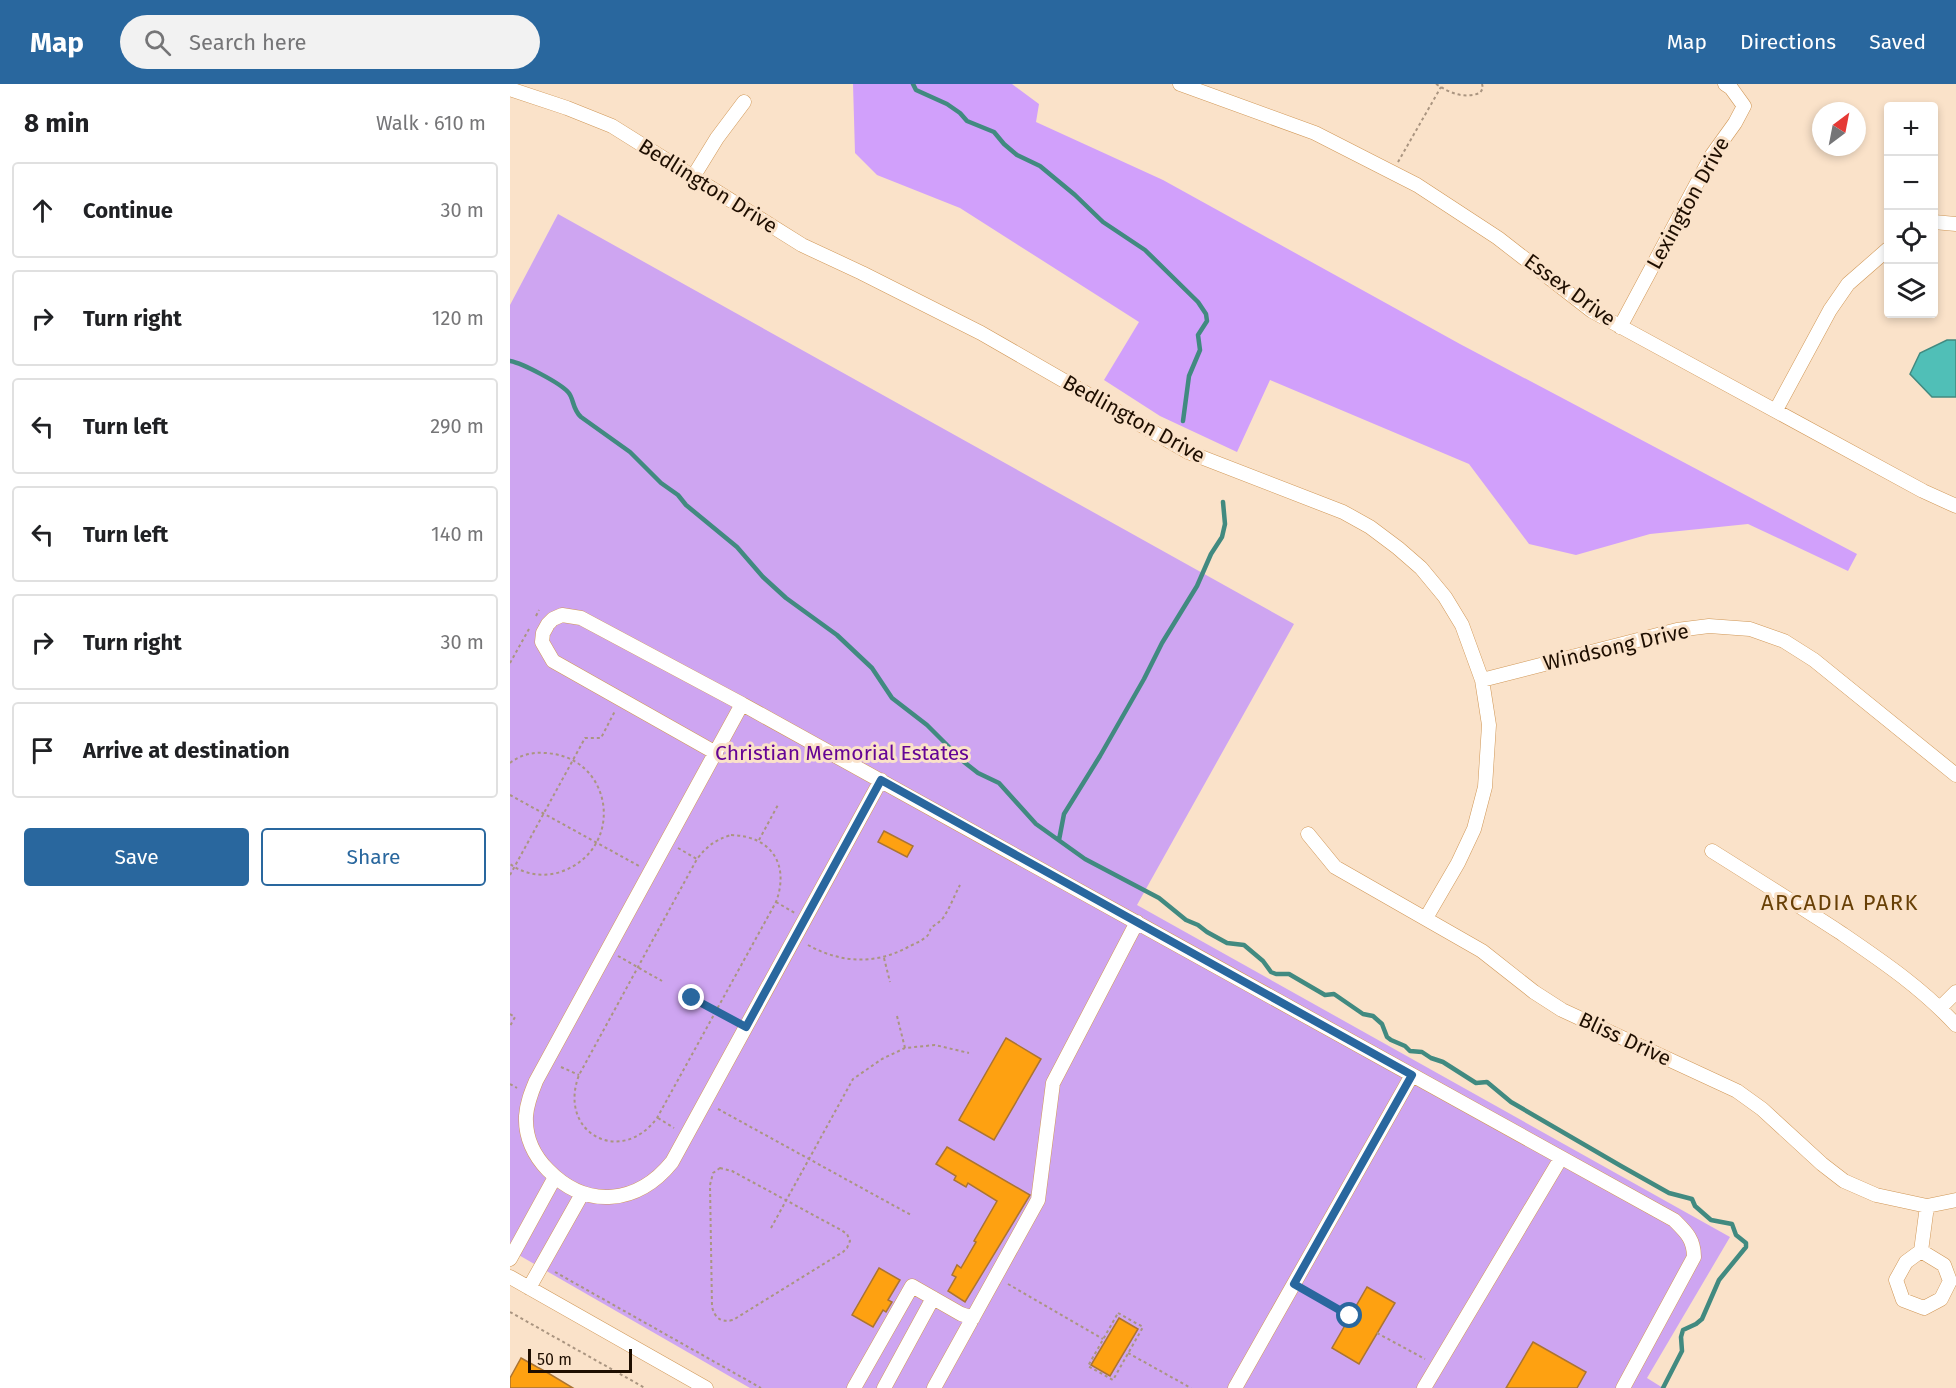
<!DOCTYPE html>
<html lang="en">
<head>
<meta charset="utf-8">
<style>
	:root { --surface:#fff; --page:#f2f2f2; --text:#202124; --muted:#757577; --line:#e0e0e0; --accent:#29679e }
	body { margin:0; font-family:"Fira Sans",sans-serif; background:var(--page); color:var(--text) }
	.controls { position:absolute; right:18px; top:18px; display:grid; overflow:hidden; border-radius:6px; box-shadow:0 3px 9px #0003 }
	.controls button { width:54px; height:54px; display:grid; place-items:center; padding:0; border:0; border-bottom:2px solid var(--line); background:var(--surface); color:var(--text); font:30px sans-serif }
	.compass { position:absolute; left:1302px; top:18px; width:54px; height:54px; border-radius:50%; background:var(--surface); box-shadow:0 3px 9px #0003; rotate:32deg }
	.scale { position:absolute; left:18px; bottom:15px; width:104px; box-sizing:border-box; padding-left:6px; border:3px solid #1e0e00; border-top:0; font-size:16px; line-height:21px; white-space:nowrap; color:#1e0e00; -webkit-text-stroke:4px #fae2c9; paint-order:stroke }
	.stop { position:absolute; width:18px; height:18px; margin:-14px; border:4px solid #29679e; border-radius:50%; background:#fff }
	.stop.end { background:#29679e; border-color:#fff; box-shadow:0 2px 6px #0008 }
	.list { margin:0; padding:0; list-style:none }
	h2 { display:flex; justify-content:space-between; align-items:center; height:78px; margin:0; padding:0 24px; font-size:26px }
	h2 small { font-size:20px; font-weight:400; color:var(--muted) }
	.list li { display:grid; grid-template-columns:39px 1fr auto; gap:18px; align-items:center; box-sizing:border-box; height:96px; margin:0 12px 12px; padding:0 12px; border:2px solid var(--line); border-radius:6px }
	.list b { display:block; font-size:22px; white-space:nowrap }
	.list em { font-size:20px; font-style:normal; color:var(--muted) }
	.actions { display:flex; gap:12px; padding:18px 24px }
	.actions a { flex:1; padding:14px 0; border:2px solid var(--accent); border-radius:6px; text-align:center; font-size:21px; color:var(--accent) }
	.actions .main { background:var(--accent); color:#fff }
	.icon { flex:none; width:33px; height:33px; fill:none; stroke:currentColor; stroke-width:2; stroke-linecap:round; stroke-linejoin:round }
	.map { position:relative; flex:none; width:1446px; height:1304px; overflow:hidden }
	header { display:flex; align-items:center; gap:36px; box-sizing:border-box; height:84px; padding:0 30px; background:var(--accent); color:#fff }
	header strong { font-size:28px }
	nav { display:flex; gap:33px; margin-inline-start:auto; font-size:21px }
	.search { width:420px; height:54px; background:var(--page); display:flex; align-items:center; gap:15px; box-sizing:border-box; padding:0 21px; border-radius:33px; color:var(--muted); font-size:22px }
	main { display:flex }
	aside { flex:1; background:var(--surface) }
	.map>svg:first-child { display:block }
</style>
</head>
<body>
<header>
<strong>Map</strong>
<div class="search"><svg class="icon" aria-label="search" viewBox="0 0 24 24"><circle cx="10" cy="10" r="6"/><path d="M15 15l6 6"/></svg>Search here</div>
<nav><a>Map</a><a>Directions</a><a>Saved</a></nav>
</header>
<main>
<aside>
<h2>8 min<small>Walk · 610 m</small></h2>
<ul class="list">
<li><svg class="icon" aria-label="ahead" viewBox="0 0 24 24"><path d="M12 20V5M6 11l6-6 6 6"/></svg><div><b>Continue</b></div><em>30 m</em></li>
<li><svg class="icon" aria-label="right" viewBox="0 0 24 24"><path d="M7 20v-9h11M14 6l5 5-5 5"/></svg><div><b>Turn right</b></div><em>120 m</em></li>
<li><svg class="icon" aria-label="left" viewBox="0 0 24 24"><path d="M17 20v-9H6M10 6l-5 5 5 5"/></svg><div><b>Turn left</b></div><em>290 m</em></li>
<li><svg class="icon" aria-label="left" viewBox="0 0 24 24"><path d="M17 20v-9H6M10 6l-5 5 5 5"/></svg><div><b>Turn left</b></div><em>140 m</em></li>
<li><svg class="icon" aria-label="right" viewBox="0 0 24 24"><path d="M7 20v-9h11M14 6l5 5-5 5"/></svg><div><b>Turn right</b></div><em>30 m</em></li>
<li><svg class="icon" aria-label="arrive" viewBox="0 0 24 24"><path d="M6 21V4h12l-3 4 3 4H6"/></svg><div><b>Arrive at destination</b></div></li>
</ul>
<div class="actions"><a class="main">Save</a><a>Share</a></div>
</aside>
<div class="map">
<svg width="1446" height="1304" viewBox="0 0 1446 1304">
	<rect width="100%" height="100%" fill="#fae2c9"/>
	<path fill="#cea5f1" d="M48,130l736,410 -157,281 593,332 -83,141 16,10h-913l-240,-138v-945z"/>
	<path fill="#d1a0fb" d="M343,0h159l27,20 -3,18 127,58 297,164 397,210 -9,17 -100,-47 -98,10 -74,21 -47,-11 -60,-80 -199,-84 -33,72 -77,-36 -56,-36 35,-58 -179,-114 -83,-33 -22,-22z"/>
	<path fill="#50bfb7" stroke="#418a80" stroke-width="1.5" d="M1437,256h9v57h-24l-22,-23 10,-21z"/>
	<g fill="none" stroke-linecap="round" stroke-linejoin="round">
		<path stroke="#418a80" stroke-width="4.5" d="M403,0l3,6 31,14 13,9 7,8 27,11 10,12 13,11 23,11 35,29 28,27 42,28 53,52 8,12 1,7 -9,14 2,15 -11,26 -6,45
			M0,277c12,2 50,22 58,31 6,6 4,17 13,25l49,35 31,31 17,12 8,10 51,42 26,30 23,21 51,37 35,33 20,30 35,27 37,37 14,11 21,10 37,41 49,35 74,39 27,22 12,5 9,7 20,11 17,2 19,16 8,11 5,2h13l36,21 9,-1 29,20 10,2 9,8 5,13 4,3 14,6 5,5 12,1 9,6 12,4 33,21 11,-1 24,20 110,64 48,27 23,6 3,7 16,14 21,4 4,11 10,8v4l-27,33 -17,39 -6,5 -13,6 -2,7 1,14 -19,37
			M549,756l5,-26 36,-58 44,-77 18,-36 35,-57 14,-32 11,-17 3,-13 -2,-22"/>
	</g>
	<path fill="#fea111" stroke="#ab7432" stroke-width="1.5" d="M374,747l29,15 -6,11 -29,-15z
		M496,954l35,21 -47,81 -35,-20z
		M437,1063l83,48 -65,107 -17,-11 8,-14 -4,-2 5,-10 4,3 15,-26 -2,-1 23,-40 -29,-18 -2,4 -12,-7 2,-4 -20,-12z
		M369,1184l21,12 -12,20 4,2 -6,10 -3,-2 -10,17 -21,-12z
		M857,1203l28,16 -36,61 -27,-16z
		M609,1234l19,11 -28,47 -19,-11z
		M1023,1258l53,30 -9,16h-71z
		M11,1274l27,15 25,15h-63v-10z"/>
	<g fill="none" stroke-linecap="round" stroke-linejoin="round">
		<g stroke="#d09756" stroke-width="15">
			<path id="minor" d="M670,0l135,49 102,52 81,53 94,73 331,180 33,15
				M0,5l57,19 45,18 190,119 60,28 119,60 207,119 155,60 27,15 28,21 23,20 24,29 17,28 20,55 7,45 -4,62 -11,42 -16,34 -32,55
				M183,93l24,-39 27,-36
				M1424,138l22,2
				M1110,243l92,-172 23,-32 9,-17 -13,-18 -6,-4
				M1266,326l54,-100 18,-26 40,-35
				M972,596l195,-50 32,-4 41,3 34,12 30,19 142,115
				M206,669l-163,-92 -11,-19 1,-9 5,-9 5,-5 9,-4 19,3 161,86
				M371,696l-209,382c-34,42 -85,48 -124,8 -14,-14 -23,-33 -22,-54 1,-13 5,-23 10,-35l206,-377 932,516c12,12 20,19 20,37l-71,131
				M798,750l27,33 147,84 52,41 28,18 175,81 25,18 60,55 22,17 32,14 51,11 29,-6
				M1202,767c43,27 86,54 129,82 41,28 81,55 115,92
				M1430,924l16,-16
				M1411,1167l23,14 6,16 -9,18 -17,9 -21,-8 -7,-20 10,-18 15,-11 6,-45
				M0,1175l45,-82
				M0,1193l196,111
				M19,1204l53,-94
				M344,1304l58,-102 49,28 12,4
				M374,1304l49,-90
				M424,1304l104,-188 15,-117 84,-161
				M725,1304l177,-313
				M914,1304l137,-230"/>
		</g>
		<path stroke="#aa9580" stroke-width="2" stroke-dasharray="3 3" stroke-linecap="butt" d="M926,0c14,9 27,15 44,9l3,-5 -1,-4
			M888,78l43,-75
			M26,532l3,-6
			M0,579l19,-34
			M0,679c10,-8 22,-11 35,-10 68,3 81,94 18,118 -18,7 -38,4 -53,-7
			M0,711l129,71
			M221,751c40,1 59,29 45,67l-119,216c-36,49 -100,15 -78,-43l118,-216c10,-13 18,-19 34,-24z
			M249,756l20,-37
			M168,764l19,11
			M0,791l75,-137h16l14,-27
			M266,818l19,11
			M298,861c32,18 67,20 100,2 6,-3 16,-7 20,-12 2,-3 2,-6 4,-8 4,-3 8,-5 11,-9 7,-10 11,-22 17,-33
			M108,872l44,25
			M374,874l6,24
			M182,914l41,22
			M0,930l5,3 -5,9
			M387,932l8,32
			M51,983l18,8
			M0,1000l7,4
			M208,1025l193,106
			M148,1034l16,10
			M210,1084l12,3 109,59 6,4 3,7 -3,7 -4,4 -110,68c-12,3 -18,-2 -21,-13l-2,-122 3,-12z
			M261,1144l82,-149 29,-20 23,-11 30,-3 34,8
			M45,1188l206,116
			M498,1200l95,55
			M797,1207l43,25
			M0,1228l135,76
			M608,1229l25,14 -30,53 -25,-14z
			M867,1249l48,26
			M618,1269l63,35"/>
		<use href="#minor" stroke="#fff" stroke-width="14"/>
	</g>
	<g fill="none" stroke-linecap="round" stroke-linejoin="round">
		<path stroke="#29679e" stroke-width="8" d="M182,914l54,29 135,-247 531,295 -118,209 56,32"/>
	</g>
	<g text-anchor="middle" dominant-baseline="central" stroke-width="6" stroke-linejoin="round" paint-order="stroke">
		<g font-size="21" fill="#1e0e00" stroke="#fae2c9">
			<text transform="translate(198 102) rotate(32)">Bedlington Drive</text>
			<text transform="translate(1178 119) rotate(-61)">Lexington Drive</text>
			<text transform="translate(1060 206) rotate(36)">Essex Drive</text>
			<text transform="translate(624 335) rotate(29)">Bedlington Drive</text>
			<text transform="translate(1106 563) rotate(-13)">Windsong Drive</text>
			<text transform="translate(1115 955) rotate(25)">Bliss Drive</text>
		</g>
		<g font-size="21" fill="#650495" stroke="#fae2c9">
			<text x="332" y="669">Christian Memorial Estates</text>
		</g>
		<g font-size="22" letter-spacing="1.5" fill="#684007" stroke="#fae2c9">
			<text x="1330" y="818">ARCADIA PARK</text>
		</g>
	</g>
</svg>
<div class="controls">
<button>+</button>
<button>−</button>
<button><svg class="icon" aria-label="locate" viewBox="0 0 24 24"><circle cx="12" cy="12" r="6"/><path d="M12 2v4M12 18v4M2 12h4M18 12h4"/></svg></button>
<button><svg class="icon" aria-label="layers" viewBox="0 0 24 24"><path d="M12 4l9 5-9 5-9-5zM3 14l9 5 9-5"/></svg></button>
</div>
<svg class="compass" viewBox="-18 -18 36 36"><path d="M0-13l5 13h-10z" fill="#e53935"/><path d="M0 13l5-13h-10z" fill="#757577"/></svg>
<div class="scale">50 m</div>
<div class="stop" style="left:840px;top:1232px"></div>
<div class="stop end" style="left:182px;top:914px"></div>
</div>
</main>
</body>
</html>
